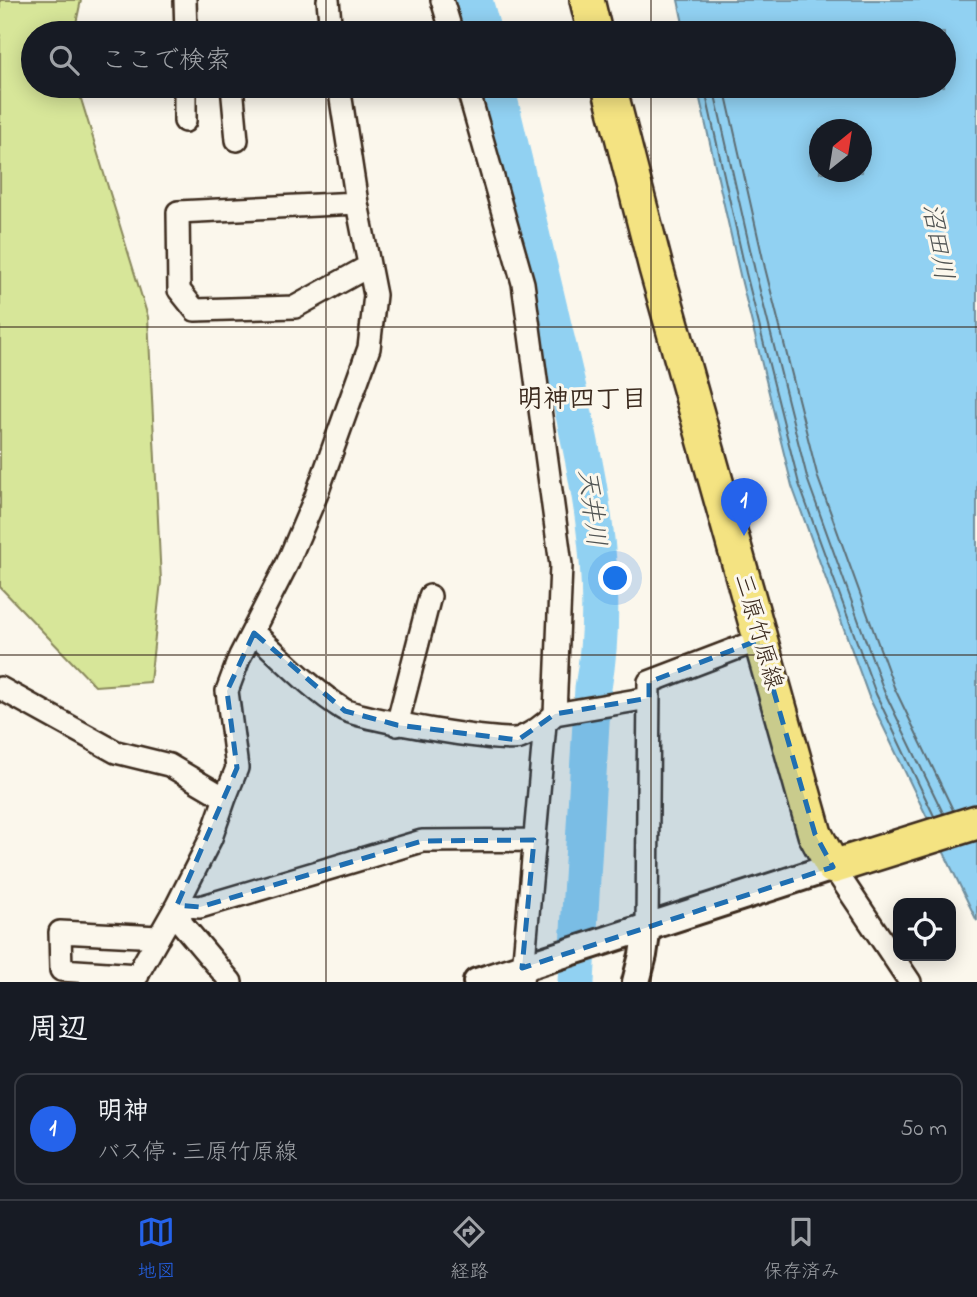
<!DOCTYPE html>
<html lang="ja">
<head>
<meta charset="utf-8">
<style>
	:root { --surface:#171b24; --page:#20242c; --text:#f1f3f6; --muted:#9ea1a6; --line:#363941; --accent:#2563eb }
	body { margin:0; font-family:"Indie Flower","Klee One",sans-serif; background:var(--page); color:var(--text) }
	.controls { position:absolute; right:21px; bottom:21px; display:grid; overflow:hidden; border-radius:14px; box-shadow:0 4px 18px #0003 }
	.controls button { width:63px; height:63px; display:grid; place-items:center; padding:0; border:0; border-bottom:2px solid var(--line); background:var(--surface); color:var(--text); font:35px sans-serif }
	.compass { position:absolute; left:809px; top:119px; width:63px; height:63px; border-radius:50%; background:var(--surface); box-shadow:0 4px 18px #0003; rotate:30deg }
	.you { position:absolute; left:616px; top:579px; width:24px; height:24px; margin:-18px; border:5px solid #fff; border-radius:50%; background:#1a73e8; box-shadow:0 0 0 10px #1a73e833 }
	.badge { display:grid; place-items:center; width:46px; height:46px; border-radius:50%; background:var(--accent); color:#fff; font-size:23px; font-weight:700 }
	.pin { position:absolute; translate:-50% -58px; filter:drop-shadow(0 2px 4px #0008) }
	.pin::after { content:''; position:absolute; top:37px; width:24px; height:21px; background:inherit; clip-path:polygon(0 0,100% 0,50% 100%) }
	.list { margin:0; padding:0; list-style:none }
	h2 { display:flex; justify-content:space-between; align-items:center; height:91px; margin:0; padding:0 28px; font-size:30px }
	h2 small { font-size:23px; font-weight:400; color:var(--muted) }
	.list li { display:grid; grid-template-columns:46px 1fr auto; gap:21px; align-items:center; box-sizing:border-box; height:112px; margin:0 14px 14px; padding:0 14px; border:2px solid var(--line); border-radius:14px }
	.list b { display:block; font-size:26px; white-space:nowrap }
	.list p { margin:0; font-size:23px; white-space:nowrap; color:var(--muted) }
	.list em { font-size:23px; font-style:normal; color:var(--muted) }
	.icon { flex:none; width:38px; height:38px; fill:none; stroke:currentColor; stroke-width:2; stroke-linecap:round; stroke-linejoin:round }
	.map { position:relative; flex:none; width:977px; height:982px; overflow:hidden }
	.search { position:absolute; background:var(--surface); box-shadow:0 4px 18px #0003; left:21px; right:21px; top:21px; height:77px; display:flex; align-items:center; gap:18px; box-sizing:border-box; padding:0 24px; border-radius:38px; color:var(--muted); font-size:26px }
	.sheet { height:217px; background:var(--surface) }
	nav { display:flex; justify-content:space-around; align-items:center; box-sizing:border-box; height:98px; border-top:2px solid var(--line); background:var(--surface); font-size:19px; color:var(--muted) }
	nav a { display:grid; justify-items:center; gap:4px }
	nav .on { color:var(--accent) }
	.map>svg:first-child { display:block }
</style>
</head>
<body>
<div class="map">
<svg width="977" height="982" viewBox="0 0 977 982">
	<rect width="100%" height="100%" fill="#fbf7ec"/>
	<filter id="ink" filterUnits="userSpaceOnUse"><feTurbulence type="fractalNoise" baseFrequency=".0143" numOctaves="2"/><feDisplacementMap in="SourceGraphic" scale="14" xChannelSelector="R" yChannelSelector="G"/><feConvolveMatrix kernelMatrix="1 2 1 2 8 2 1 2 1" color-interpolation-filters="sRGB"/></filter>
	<g filter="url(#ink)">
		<path fill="#d7e699" stroke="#89885c" stroke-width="2" d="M0,0h81l-7,33h-41v53h44l71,231 13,264 -11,101 -55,4 -95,-99z"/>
		<path fill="#91d1f2" stroke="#6f8e9d" stroke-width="2" fill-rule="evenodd" d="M678,0h299v921l-108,-224 -77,-211 -52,-211 -43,-189h247v-53h-259zM820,130h42v42h-42z"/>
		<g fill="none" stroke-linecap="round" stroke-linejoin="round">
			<path stroke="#5d6d73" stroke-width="2" d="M704,86l42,187 53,211 77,210 58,122
				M713,86l42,185 53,210 76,210 59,122
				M724,86l41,182 53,210 76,209 59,123"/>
			<path stroke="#91d1f2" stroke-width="37" d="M474,0l9,33
				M496,86c20,84 40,168 60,252 27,114 58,233 37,350l-17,294"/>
			<g stroke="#3b2a1e" stroke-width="26">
				<path id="minor" d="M185,0l1,33
					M328,0l3,33
					M442,0l10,33
					M232,86l5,54
					M467,86l56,197 38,282 -6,149
					M185,121v-35
					M357,203l-179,9 1,78 16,20 100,-3 74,-41
					M254,633c28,25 56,55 89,76 16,10 162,35 177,29 13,-5 25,-14 35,-24l94,-16
					M0,688l116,64 53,13 56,33
					M397,725l33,-129
					M833,867l77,115
					M647,927l2,-245 110,-42
					M138,975l-77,-5 -1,-38 99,5
					M133,982l44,-77 34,-67 14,-40 12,-30 -10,-77 13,-35 47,-92 29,-68 53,-148 6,-53 -18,-92 -18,-117
					M231,982l-49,-58 -5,-19 23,2 222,-66 112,-1
					M522,982l23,-258"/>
			</g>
			<g stroke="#3b2a1e" stroke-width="32">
				<path id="tertiary" d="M477,982l356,-115
					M636,982l7,-27 4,-28"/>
			</g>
			<g stroke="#3b2a1e" stroke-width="38">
				<path id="primary" d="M587,0l8,33
					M609,86l47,182 159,566 18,33 144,-45"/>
			</g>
			<use href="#minor" stroke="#fbf7ec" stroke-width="21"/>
			<use href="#tertiary" stroke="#fbf7ec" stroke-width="26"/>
			<use href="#primary" stroke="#f4e382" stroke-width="33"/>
		</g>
	</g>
	<path fill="#1f6fb2" fill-opacity="0.2" stroke="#1f6fb2" stroke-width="5" stroke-dasharray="14 9" stroke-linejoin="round" d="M254,633l91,78 52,14 121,15 37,-26 94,-16v-16l110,-42 56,194 18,33 -311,101 12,-128 -112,1 -222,66 -23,-2 60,-137 -10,-77z"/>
	<path fill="none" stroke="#3b2a1e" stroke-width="2" stroke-opacity="0.55" d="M326,0v33M651,0v33M326,86v896M651,86v896M0,327h977M0,655h977"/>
	<g text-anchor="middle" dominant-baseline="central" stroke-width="6" stroke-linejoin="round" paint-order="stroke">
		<g font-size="24" fill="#3b2a1e" stroke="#fbf7ec">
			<text transform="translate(757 632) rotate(74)">三原竹原線</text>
		</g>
		<g font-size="26" font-style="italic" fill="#505453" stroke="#fbf7ec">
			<text transform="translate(936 242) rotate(80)">沼田川</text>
			<text transform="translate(590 508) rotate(83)">天井川</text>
		</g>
		<g font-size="26" font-weight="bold" fill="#3b2a1e" stroke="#fbf7ec">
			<text x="582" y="401">明神四丁目</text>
		</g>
	</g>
</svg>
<div class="controls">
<button><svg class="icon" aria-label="locate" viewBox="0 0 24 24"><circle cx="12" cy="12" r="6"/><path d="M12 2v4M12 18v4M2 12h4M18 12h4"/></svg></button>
</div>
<svg class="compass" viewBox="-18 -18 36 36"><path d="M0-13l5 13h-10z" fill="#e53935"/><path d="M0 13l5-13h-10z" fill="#9ea1a6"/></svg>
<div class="you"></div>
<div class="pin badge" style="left:744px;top:536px">1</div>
<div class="search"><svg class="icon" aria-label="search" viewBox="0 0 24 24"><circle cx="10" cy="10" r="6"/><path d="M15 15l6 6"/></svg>ここで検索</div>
</div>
<section class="sheet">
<h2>周辺<small></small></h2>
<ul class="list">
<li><span class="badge">1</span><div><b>明神</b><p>バス停 · 三原竹原線</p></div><em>50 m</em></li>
</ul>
</section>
<nav>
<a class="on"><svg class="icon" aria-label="map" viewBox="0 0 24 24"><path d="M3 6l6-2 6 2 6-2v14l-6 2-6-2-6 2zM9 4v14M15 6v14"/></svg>地図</a>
<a><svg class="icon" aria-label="directions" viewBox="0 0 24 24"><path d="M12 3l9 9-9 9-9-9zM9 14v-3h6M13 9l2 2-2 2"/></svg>経路</a>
<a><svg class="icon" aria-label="saved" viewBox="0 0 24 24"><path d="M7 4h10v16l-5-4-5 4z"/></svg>保存済み</a>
</nav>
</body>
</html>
